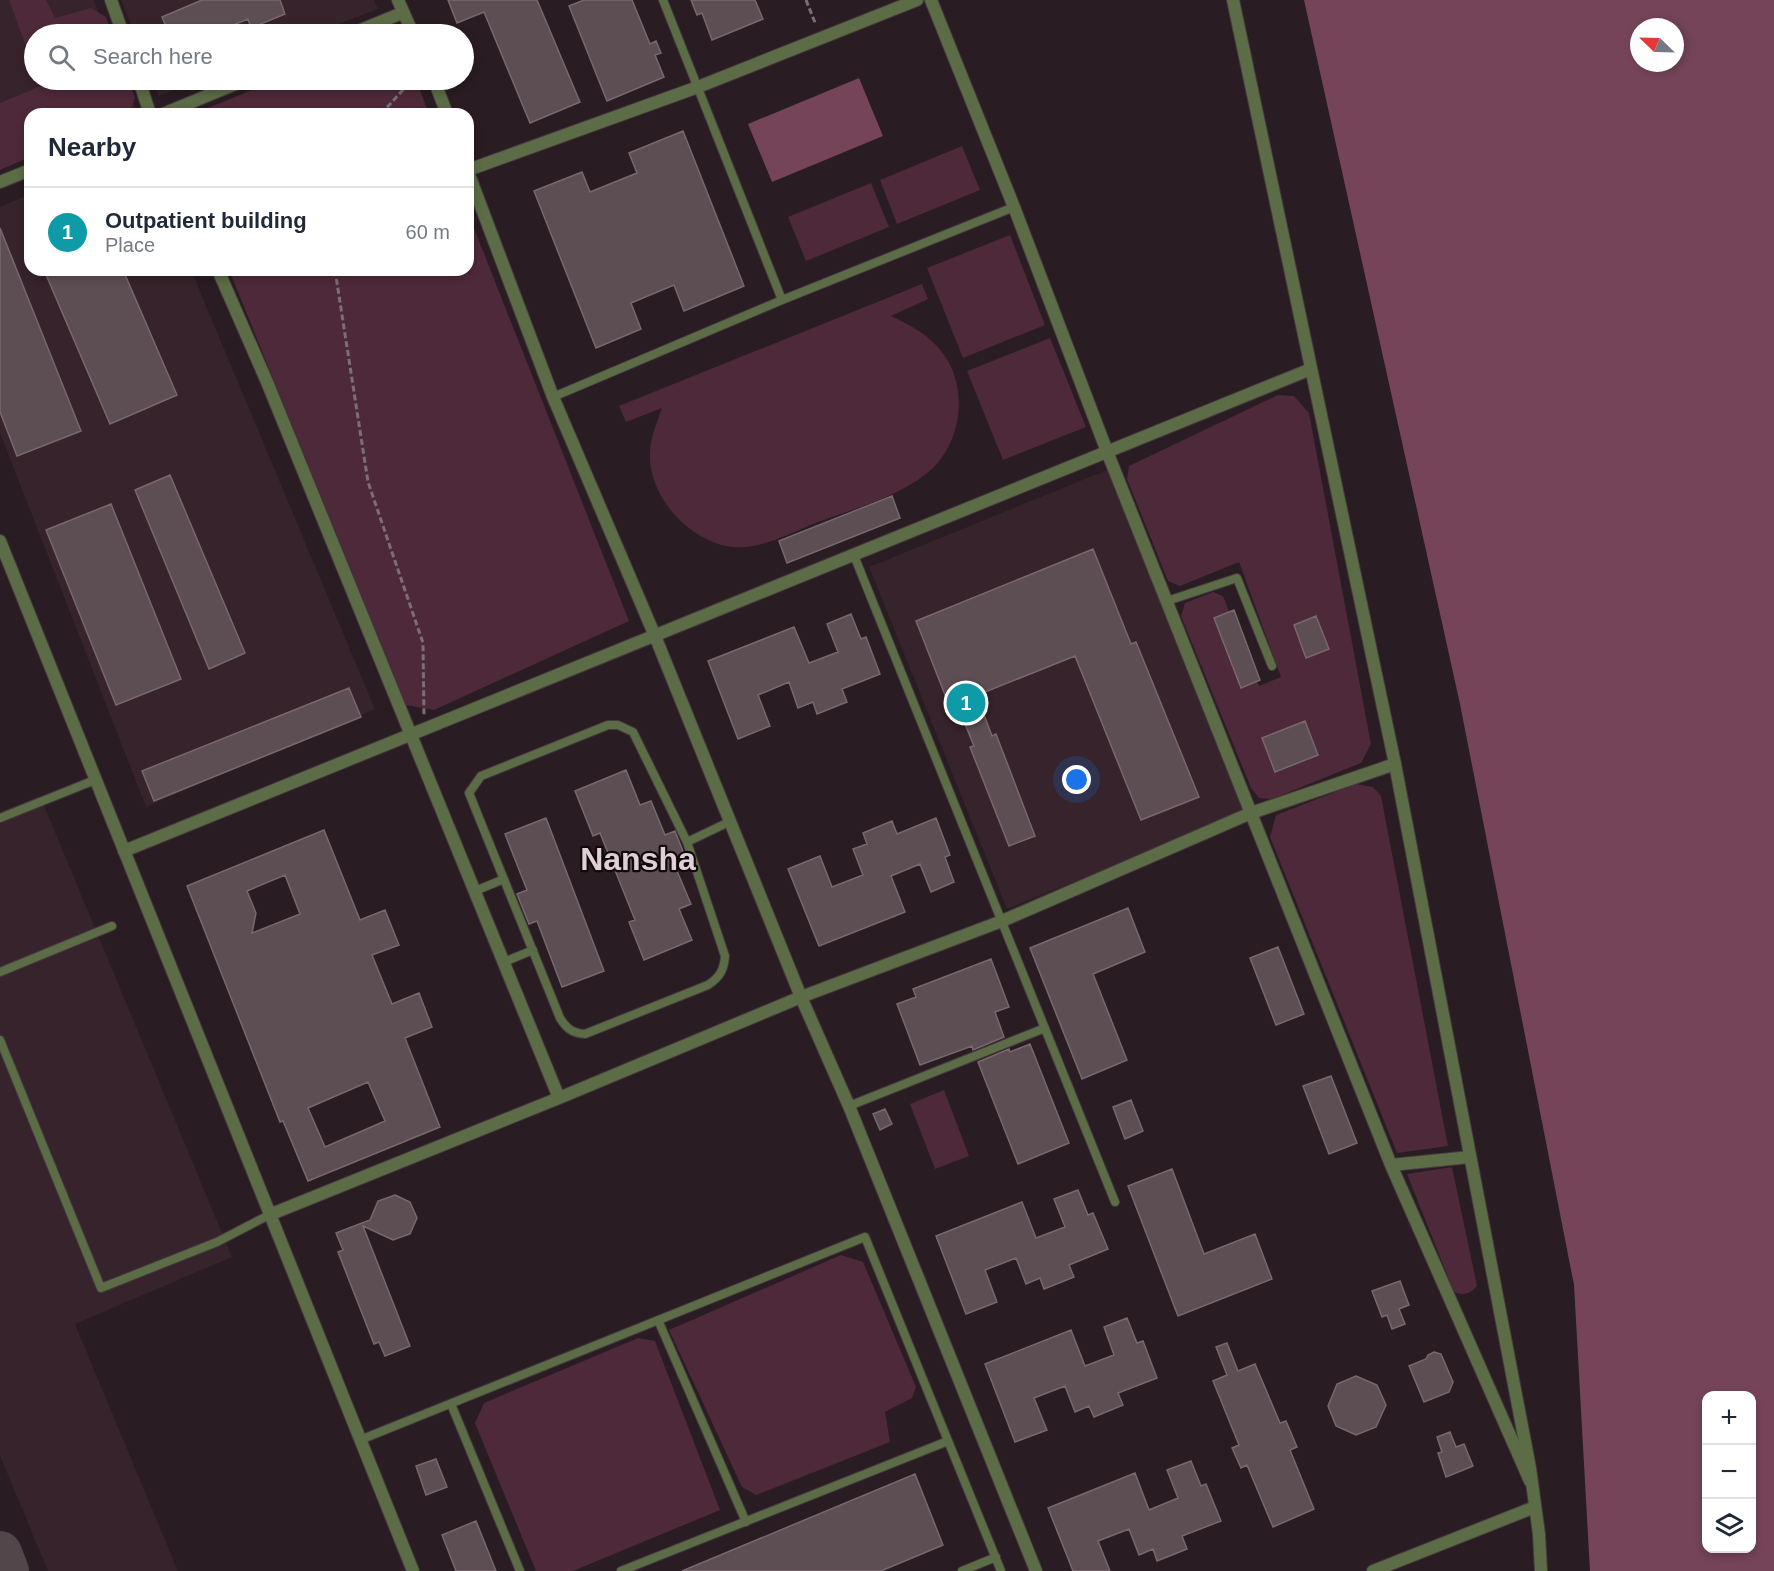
<!DOCTYPE html>
<html lang="en">
<head>
<meta charset="utf-8">
<style>
	:root { --surface:#fff; --page:#f6f6f7; --text:#1f2937; --muted:#747a83; --line:#e0e1e3; --accent:#d93025 }
	body { margin:0; font-family:Helvetica,sans-serif; background:var(--page); color:var(--text) }
	.controls { position:absolute; right:18px; bottom:18px; display:grid; overflow:hidden; border-radius:12px; box-shadow:0 3px 9px #0003 }
	.controls button { width:54px; height:54px; display:grid; place-items:center; padding:0; border:0; border-bottom:2px solid var(--line); background:var(--surface); color:var(--text); font:30px sans-serif }
	.compass { position:absolute; left:1630px; top:18px; width:54px; height:54px; border-radius:50%; background:var(--surface); box-shadow:0 3px 9px #0003; rotate:293deg }
	.you { position:absolute; left:1077px; top:780px; width:21px; height:21px; margin:-15px; border:4px solid #fff; border-radius:50%; background:#1a73e8; box-shadow:0 0 0 9px #1a73e833 }
	.badge { display:grid; place-items:center; width:39px; height:39px; border-radius:50%; background:var(--accent); color:#fff; font-size:20px; font-weight:700 }
	.pin { position:absolute; translate:-50% -50%; border:3px solid #fff; box-shadow:0 2px 6px #0006 }
	.list { margin:0; padding:0; list-style:none }
	h2 { display:flex; justify-content:space-between; align-items:center; height:78px; margin:0; padding:0 24px; font-size:26px }
	h2 small { font-size:20px; font-weight:400; color:var(--muted) }
	.list li { display:grid; grid-template-columns:39px 1fr auto; gap:18px; align-items:center; box-sizing:border-box; height:90px; padding:0 24px; border-top:2px solid var(--line) }
	.list b { display:block; font-size:22px; white-space:nowrap }
	.list p { margin:0; font-size:20px; white-space:nowrap; color:var(--muted) }
	.list em { font-size:20px; font-style:normal; color:var(--muted) }
	.icon { flex:none; width:33px; height:33px; fill:none; stroke:currentColor; stroke-width:2; stroke-linecap:round; stroke-linejoin:round }
	.map { position:relative; flex:none; width:1774px; height:1571px; overflow:hidden }
	.search { position:absolute; background:var(--surface); box-shadow:0 3px 9px #0003; left:24px; top:24px; width:450px; height:66px; display:flex; align-items:center; gap:15px; box-sizing:border-box; padding:0 21px; border-radius:33px; color:var(--muted); font-size:22px }
	.panel { position:absolute; background:var(--surface); box-shadow:0 3px 9px #0003; left:24px; top:108px; width:450px; height:168px; border-radius:18px }
	.map>svg:first-child { display:block }
</style>
</head>
<body>
<div class="map">
<svg width="1774" height="1571" viewBox="0 0 1774 1571">
	<rect width="100%" height="100%" fill="#291c22"/>
	<path fill="#36232b" d="M0,0h94l13,34h-73v46h91l12,31 -8,3h-99l-30,54z
		M121,0h253l4,9 -65,25h-178z
		M152,80h48l-41,16z
		M30,194v76h161l184,439 -229,98 -146,-374v-226z
		M1107,470l138,342 -238,97 -138,-342z
		M40,796l192,461 -157,67 103,247h-130l-48,-115v-644z"/>
	<path fill="#4e293a" d="M9,0h37l9,18 36,-10 15,9 6,17h-78v34z
		M39,80h90l6,18 -6,16h-99v43l-30,13v-67l41,-17z
		M277,80h139l13,34h-236z
		M962,146l18,44 -83,34 -17,-44z
		M871,183l18,44 -83,34 -18,-44z
		M468,213l161,408 -195,89 -28,-5 -177,-435h239z
		M1010,235l35,90 -82,33 -36,-90z
		M922,284l6,15 -37,17c19,9 37,18 51,36 28,36 20,94 -16,122 -31,24 -72,35 -108,48 -26,10 -57,28 -86,25 -44,-6 -85,-52 -82,-96 1,-15 7,-29 12,-43l-36,14 -7,-16z
		M1050,338l36,89 -83,33 -36,-89z
		M1278,395l16,1 15,17 62,331 -10,19 -89,36 -13,-1 -8,-10 -70,-172 4,-13 28,-11 10,4 36,90 22,-9 -42,-115 -59,24 -12,-5 -41,-102 2,-13z
		M1356,784l17,3 8,9 67,350 -51,7 -127,-316 6,-22z
		M944,1090l25,66 -34,13 -25,-65z
		M1452,1167l25,119c-7,8 -13,10 -23,6l-47,-118z
		M841,1255l22,7 53,125 -4,11 -27,14 5,30 -134,53 -14,-8 -73,-157z
		M638,1338l17,3 65,169 -147,61h-37l-61,-148 9,-20z"/>
	<path fill="#754459" fill-rule="evenodd" d="M1304,0h470v1571h-184l-16,-286 -114,-581zM1639,27h36v36h-36zM1706,1396h46v152h-46z
		M859,78l24,58 -111,46 -24,-58z"/>
	<g fill="none" stroke-linecap="round" stroke-linejoin="round">
		<path stroke="#52464a" stroke-width="44" d="M0,1553l7,18"/>
	</g>
	<path fill="#5d4e54" stroke="#78686e" stroke-width="1.5" fill-rule="evenodd" d="M202,0h78l5,14 -34,14 -3,-9 -37,15h-42l-7,-17z
		M448,0h89l43,102 -50,21 -46,-111 -27,11z
		M584,0h48l18,44 6,-3 5,12 -6,2 9,22 -57,24 -38,-95z
		M691,0h64l8,19 -51,21 -10,-27 -5,2z
		M683,131l61,155 -60,25 -10,-26 -43,18 10,26 -45,19 -62,-157 48,-19 8,20 47,-19 -8,-20z
		M0,228l81,203 -64,25 -17,-44z
		M44,270h79l54,125 -67,29z
		M170,475l75,178 -36,16 -74,-179z
		M892,496l8,22 -113,45 -8,-22z
		M111,504l70,175 -65,26 -70,-175z
		M1093,549l38,95 5,-2 63,155 -58,23 -66,-164 -95,38 7,17 -4,1 9,24 4,-2 39,102 -26,10 -39,-99 4,-1 -11,-27 -7,4 -40,-102z
		M1234,610l26,70 -19,8 -27,-70z
		M851,614l10,25 5,-2 14,37 -38,15 5,13 -30,12 -4,-12 -15,6 -9,-26 -31,13 12,31 -32,13 -30,-78 86,-34 15,36 29,-11 -11,-28z
		M1316,616l13,33 -23,9 -12,-33z
		M349,688l12,29 -207,84 -12,-30z
		M1305,721l13,34 -43,17 -13,-34z
		M626,770l14,35 11,-4 14,34 10,-4 11,28 -12,5 17,40 -12,5 13,31 -48,20 -15,-38 6,-2 -35,-87 -7,3 -18,-45z
		M546,818l58,153 -42,16 -25,-66 -8,3 -12,-30 10,-4 -22,-56z
		M936,818l14,37 -5,2 9,25 -23,10 -11,-28 -29,12 14,36 -86,34 -31,-77 32,-13 12,31 31,-12 -10,-26 14,-5 -4,-11 29,-12 5,13z
		M324,830l36,90 25,-10 14,35 -27,10 20,49 27,-11 13,34 -27,11 35,89 -132,54 -25,-60 -3,1 -93,-236zM285,875l15,39 -48,19 4,-20 -9,-22zM368,1082l17,39 -60,26 -17,-39z
		M1128,908l17,44 -52,22 34,86 -45,19 -52,-131z
		M1278,947l26,67 -28,11 -26,-67z
		M991,959l18,48 -14,5 9,25 -31,13 -1,-4 -52,19 -23,-61 19,-7 -3,-8z
		M1030,1044l39,99 -51,21 -40,-102 31,-13 1,3z
		M1331,1076l26,67 -28,11 -26,-68z
		M1131,1100l12,31 -18,8 -12,-32z
		M885,1109l7,15 -12,6 -7,-16z
		M1172,1169l32,85 51,-20 17,45 -94,37 -50,-130z
		M1078,1190l10,25 5,-2 15,36 -39,16 5,12 -30,12 -4,-11 -14,6 -10,-26 -31,12 12,32 -31,12 -30,-78 86,-34 14,36 29,-11 -11,-28z
		M395,1195l15,7 7,16 -7,16 -17,6 -30,-14 47,120 -25,10 -6,-14 -5,2 -36,-92 5,-2 -7,-17 34,-13 8,-19z
		M1400,1281l9,24 -10,4 6,15 -13,5 -5,-14 -5,2 -10,-26z
		M1127,1318l10,25 6,-2 14,37 -39,15 5,12 -29,12 -5,-11 -14,6 -10,-26 -31,12 13,32 -32,12 -30,-78 86,-34 14,36 29,-11 -10,-28z
		M1227,1343l11,28 17,-7 25,59 6,-2 11,26 -7,3 24,59 -41,18 -26,-62 -6,3 -9,-20 7,-3 -26,-64 14,-6 -11,-28z
		M1434,1352l7,2 12,28 -4,10 -25,10 -15,-36 17,-7 2,-4z
		M1356,1376l21,9 9,20 -10,22 -20,8 -20,-9 -8,-20 9,-22z
		M1450,1432l6,15 8,-3 9,22 -27,11 -8,-24 4,-1 -5,-15z
		M436,1459l11,28 -21,8 -10,-29z
		M1191,1461l10,25 5,-2 15,37 -39,15 5,13 -30,12 -4,-12 -14,6 -10,-26 -31,12 12,30h-37l-25,-63 87,-35 14,37 29,-12 -11,-28z
		M915,1474l28,71 -62,26h-199z
		M476,1521l20,50h-40l-14,-36z"/>
	<g fill="none" stroke-linecap="round" stroke-linejoin="round">
		<g stroke="#45393e" stroke-width="10">
			<path id="service" d="M663,0l119,300
				M553,397l229,-97 232,-93
				M855,558l260,644
				M1167,601l70,-23 35,88
				M608,725h10l15,7 54,110 38,114c-1,14 -5,21 -17,29l-123,49c-13,-1 -18,-5 -25,-16l-91,-225 12,-17z
				M0,818l95,-38
				M687,842l42,-20
				M475,891l29,-12
				M504,962l29,-12
				M0,972l112,-46
				M0,1040l101,248 116,-46 52,-27
				M849,1106l196,-78
				M658,1320l88,202
				M451,1404l69,167
				M360,1440l505,-203 136,334
				M621,1571l327,-130
				M962,1571l34,-14"/>
		</g>
		<g stroke="#45393e" stroke-width="14">
			<path id="minor" d="M111,0l12,34
				M931,0l83,207 94,247 283,711 139,316
				M351,34l51,-21
				M139,80l11,34
				M163,114l82,-34
				M468,170l230,-83 219,-87
				M0,182l30,-12
				M218,270l49,112 292,716
				M0,541l413,1030
				M1391,1165l79,-8
				M269,1215l290,-117 242,-101 201,-76 249,-108 144,-49
				M1373,1571l162,-64"/>
		</g>
		<g stroke="#45393e" stroke-width="14">
			<path id="tertiary" d="M398,0l15,34
				M1233,0l162,764 135,704 9,66 2,37
				M434,80l13,34
				M468,172l85,225 102,239 146,361 48,109 187,465
				M124,851c397,-158 793,-318 1187,-482"/>
		</g>
		<path stroke="#7a6f74" stroke-width="3" stroke-dasharray="6 3" stroke-linecap="butt" d="M806,0l10,25
			M381,114l31,-34
			M335,270l33,212 55,161 1,74"/>
		<use href="#service" stroke="#5b6c46" stroke-width="8"/>
		<use href="#minor" stroke="#5b6c46" stroke-width="12"/>
		<use href="#tertiary" stroke="#5b6c46" stroke-width="12"/>
	</g>
	<g text-anchor="middle" dominant-baseline="central" stroke-width="4.5" stroke-linejoin="round" paint-order="stroke">
		<g font-size="32" font-weight="bold" fill="#e1cfd6" stroke="#0e090b">
			<text x="638" y="859">Nansha</text>
		</g>
	</g>
</svg>
<div class="controls">
<button>+</button>
<button>−</button>
<button><svg class="icon" aria-label="layers" viewBox="0 0 24 24"><path d="M12 4l9 5-9 5-9-5zM3 14l9 5 9-5"/></svg></button>
</div>
<svg class="compass" viewBox="-18 -18 36 36"><path d="M0-13l5 13h-10z" fill="#e53935"/><path d="M0 13l5-13h-10z" fill="#747a83"/></svg>
<div class="you"></div>
<div class="pin badge" style="left:966px;top:703px;background:#0f9aa8">1</div>
<div class="search"><svg class="icon" aria-label="search" viewBox="0 0 24 24"><circle cx="10" cy="10" r="6"/><path d="M15 15l6 6"/></svg>Search here</div>
<section class="panel">
<h2>Nearby<small></small></h2>
<ul class="list">
<li><span class="badge" style="background:#0f9aa8">1</span><div><b>Outpatient building</b><p>Place</p></div><em>60 m</em></li>
</ul>
</section>
</div>
</body>
</html>
